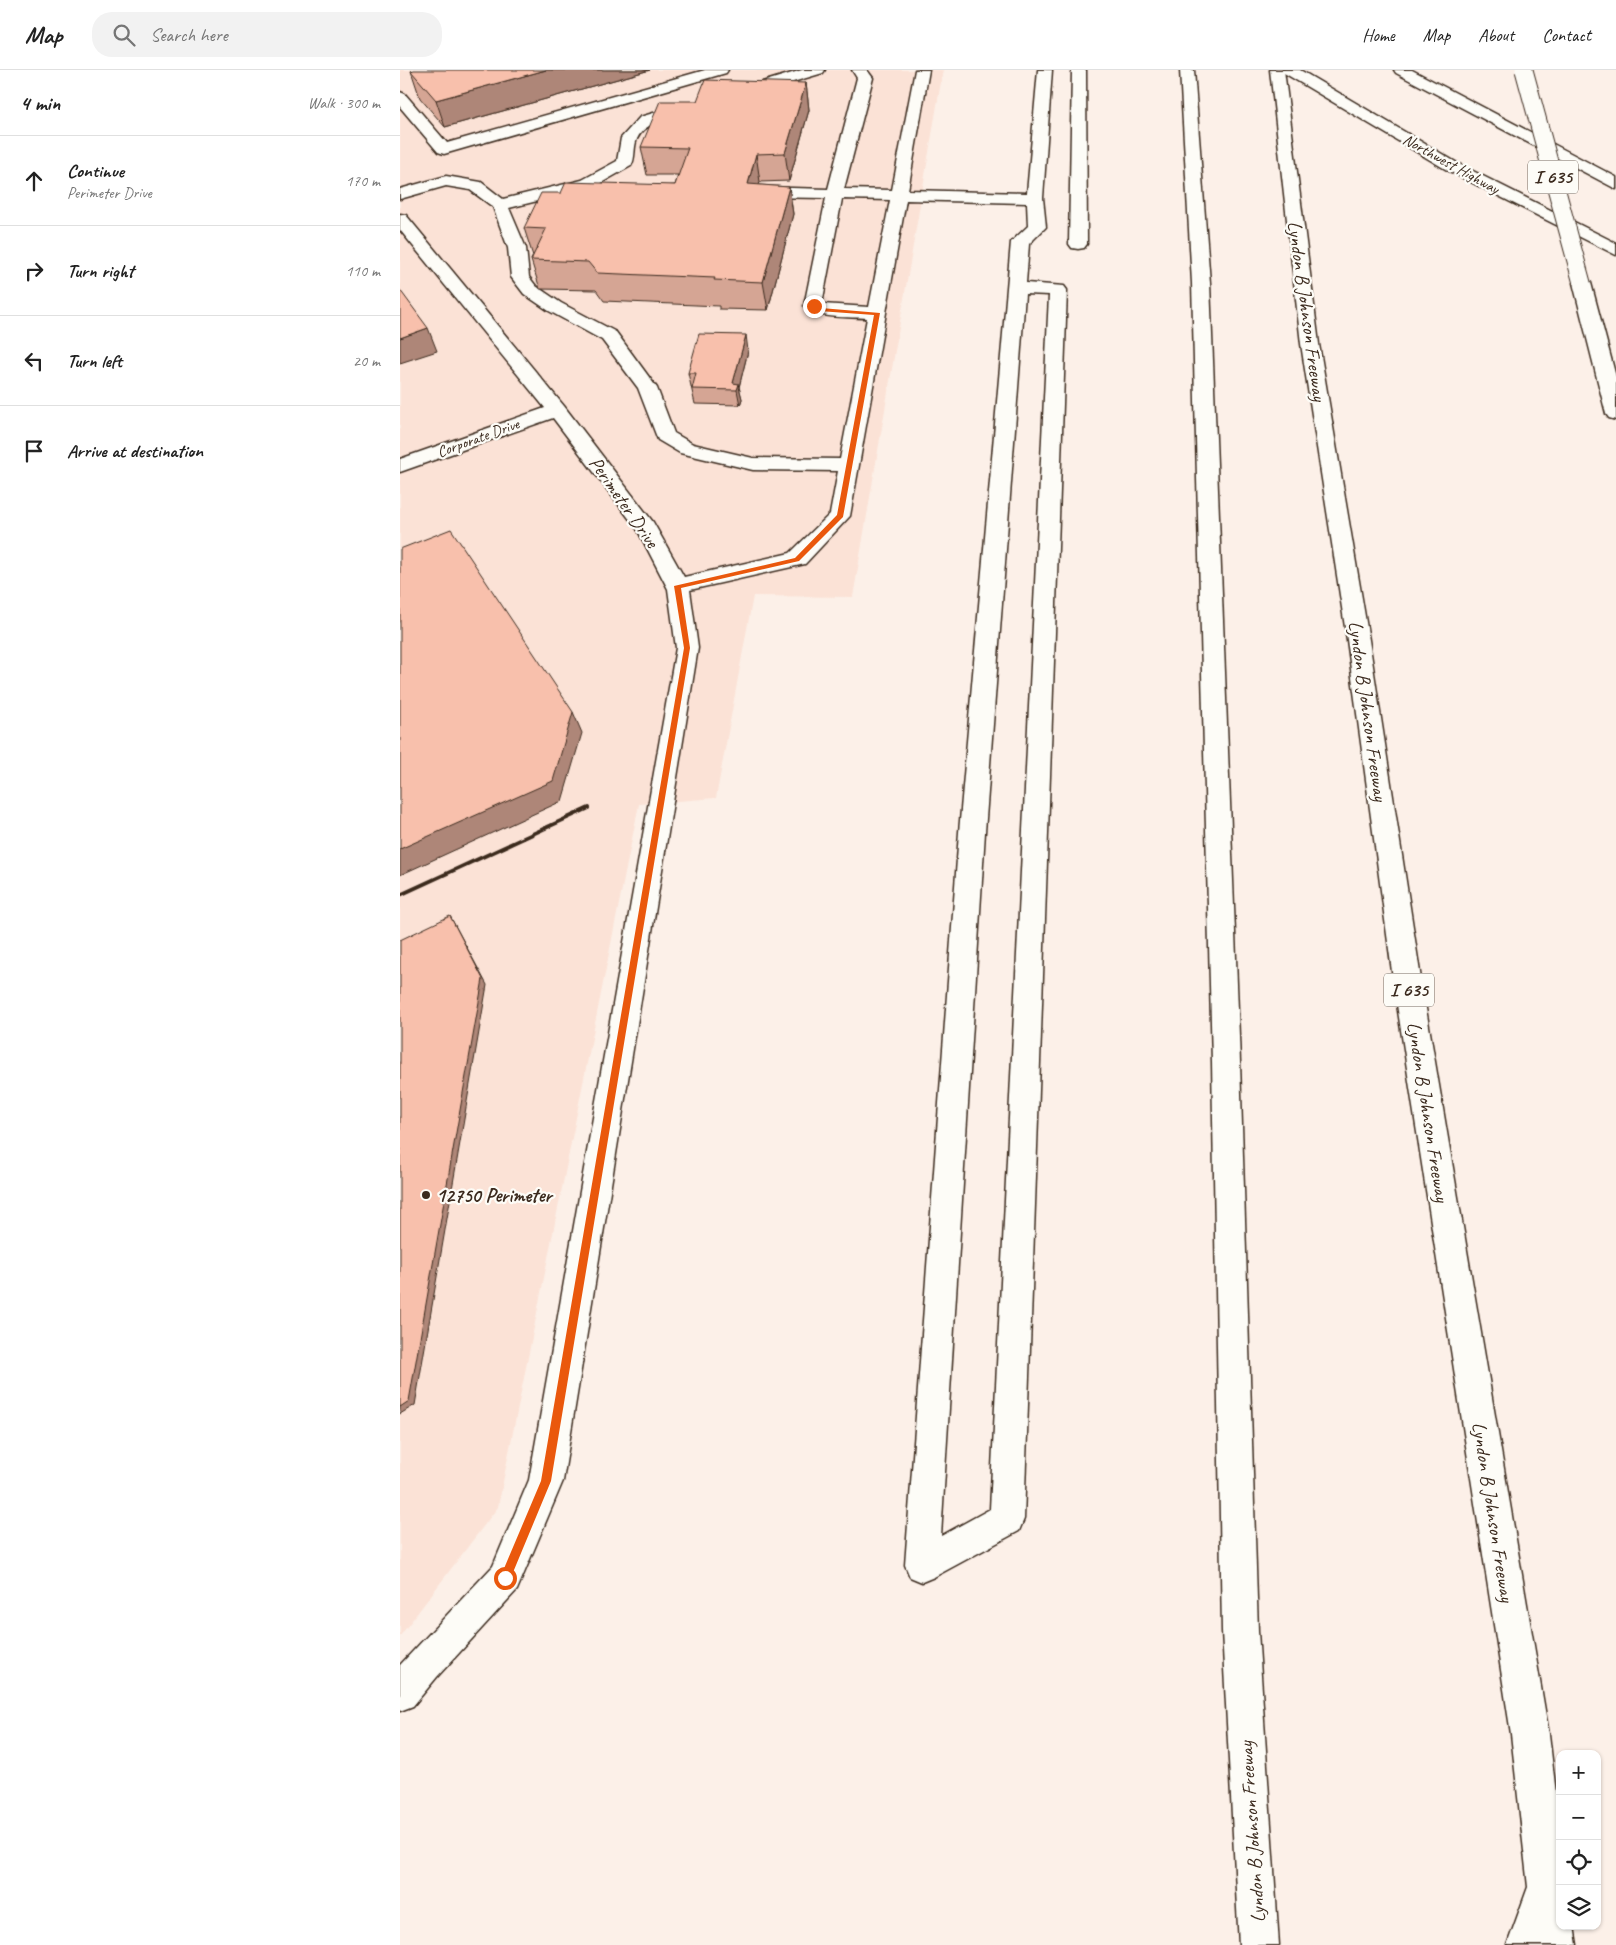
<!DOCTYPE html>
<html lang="en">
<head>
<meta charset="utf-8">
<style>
	:root { --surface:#fff; --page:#f2f2f2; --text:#222; --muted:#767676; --line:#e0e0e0 }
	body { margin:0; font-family:Caveat,sans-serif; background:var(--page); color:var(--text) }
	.controls { position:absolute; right:15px; bottom:15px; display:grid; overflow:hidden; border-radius:10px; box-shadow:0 1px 4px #0004 }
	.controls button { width:45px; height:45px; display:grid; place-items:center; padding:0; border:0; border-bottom:1px solid var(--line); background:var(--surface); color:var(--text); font:25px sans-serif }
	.stop { position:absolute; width:15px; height:15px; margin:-11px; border:4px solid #ea580c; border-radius:50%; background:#fff }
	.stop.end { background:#ea580c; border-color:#fff; box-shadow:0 1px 5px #0008 }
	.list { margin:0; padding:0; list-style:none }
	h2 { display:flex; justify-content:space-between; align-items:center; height:65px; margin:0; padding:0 20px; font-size:21px }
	h2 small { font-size:16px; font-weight:400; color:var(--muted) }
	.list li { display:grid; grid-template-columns:32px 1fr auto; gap:15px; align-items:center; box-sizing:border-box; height:90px; padding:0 20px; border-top:1px solid var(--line) }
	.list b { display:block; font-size:19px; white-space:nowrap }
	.list p { margin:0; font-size:16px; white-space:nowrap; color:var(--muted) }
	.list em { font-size:16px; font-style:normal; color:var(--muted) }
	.icon { flex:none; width:28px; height:28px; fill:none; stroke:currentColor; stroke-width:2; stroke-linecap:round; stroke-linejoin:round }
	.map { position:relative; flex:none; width:1216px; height:1875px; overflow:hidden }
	header { display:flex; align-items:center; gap:30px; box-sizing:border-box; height:70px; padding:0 25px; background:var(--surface); border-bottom:1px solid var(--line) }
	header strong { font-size:24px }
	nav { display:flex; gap:28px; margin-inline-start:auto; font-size:18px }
	.search { width:350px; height:45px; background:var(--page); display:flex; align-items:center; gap:12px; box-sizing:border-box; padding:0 18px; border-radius:20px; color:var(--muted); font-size:19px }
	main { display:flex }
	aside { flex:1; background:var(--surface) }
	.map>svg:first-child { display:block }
</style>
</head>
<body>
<header>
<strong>Map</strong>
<div class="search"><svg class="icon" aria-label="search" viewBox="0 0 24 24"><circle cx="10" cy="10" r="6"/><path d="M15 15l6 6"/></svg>Search here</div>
<nav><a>Home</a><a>Map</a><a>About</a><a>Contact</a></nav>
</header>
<main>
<aside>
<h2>4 min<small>Walk · 300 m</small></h2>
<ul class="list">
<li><svg class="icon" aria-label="ahead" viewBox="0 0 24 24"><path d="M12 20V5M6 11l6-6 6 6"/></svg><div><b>Continue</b><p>Perimeter Drive</p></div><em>170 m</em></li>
<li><svg class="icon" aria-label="right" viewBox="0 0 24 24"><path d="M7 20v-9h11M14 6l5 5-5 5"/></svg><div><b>Turn right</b></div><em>110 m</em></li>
<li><svg class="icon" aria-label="left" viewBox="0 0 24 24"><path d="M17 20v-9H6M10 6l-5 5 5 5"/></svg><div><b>Turn left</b></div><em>20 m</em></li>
<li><svg class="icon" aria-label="arrive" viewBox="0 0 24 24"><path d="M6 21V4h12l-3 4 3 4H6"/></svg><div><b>Arrive at destination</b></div></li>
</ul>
</aside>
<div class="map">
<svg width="1216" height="1875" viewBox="0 0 1216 1875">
	<rect width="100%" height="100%" fill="#fcf0e8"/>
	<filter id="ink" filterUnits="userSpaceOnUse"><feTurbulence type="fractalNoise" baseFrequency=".02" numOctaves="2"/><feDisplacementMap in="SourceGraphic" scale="10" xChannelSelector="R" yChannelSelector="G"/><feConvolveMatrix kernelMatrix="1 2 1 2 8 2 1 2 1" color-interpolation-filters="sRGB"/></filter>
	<g filter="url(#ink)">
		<path fill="#fbe2d6" d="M0,0h543l-90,527 -100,-1 -37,202 -77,6 -141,703 -98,129z"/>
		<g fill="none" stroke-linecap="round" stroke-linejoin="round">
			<g stroke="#3b2a1e" stroke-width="3">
				<path id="minor" d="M305,0h23l-2,3 -282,81 -6,-2 -38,-45v-15l5,2 42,49z
					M402,0h23l-2,3 -77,23h-10l-3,-3 3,-3z
					M452,0h15l6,8 -29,111 48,1 23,-120h14l-21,120 119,3 11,-123h14l-9,128 3,29 -17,17 -3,39 38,3 3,4 -43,1229 -5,12 -85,46 -12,5 -12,-5 -5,-12 54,-733 48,-544 4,-46 17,-16 -1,-23 -121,-3 -56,316 -45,48 -115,26 8,58 -135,833 -46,109 -80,87 -24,29 -13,5v-46l93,-99 36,-86 147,-832 -8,-59 -31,-60 -84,-111 -153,54v-13l145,-51 -145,-178v-16l6,1 158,191 89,116 31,55 106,-24 40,-39 8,-43 -85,-1 -73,-17 -22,-13 -20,-52 -36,-48 -53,-29 -25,-17 -13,-17 -3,-29 -15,-41 -23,-17 -24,-4 -46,13v-10l46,-13 35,6 22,17 79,-19 35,-19 4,-23 19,-21 47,-14 5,2 3,3 -3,3c-18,6 -46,9 -55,28 -4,9 -1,19 -6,27l-37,21 -85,21 17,40 3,29 7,9 25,17 55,29 41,56 17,45 19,11 60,14 87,1 27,-141c-15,-1 -54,1 -63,-12l22,-108 -69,-1 -6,-1 -2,-4 2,-4 6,-1 71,2 29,-111zM442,129l48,1 -21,107 -47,-3zM625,224l24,1 -59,1214 -49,27 44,-704z
					M672,0h14l1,174 -3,4 -6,1 -6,-1 -3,-4z"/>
			</g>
			<g stroke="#3b2a1e" stroke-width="3">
				<path id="major" d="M780,0h14l16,213 30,779 18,569 21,314h-40l-17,-314 -10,-569 -20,-779z
					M882,0h18l159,94 157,79v12l-169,-85 -163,-97z
					M994,0h18l204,107v12l-220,-116z"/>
			</g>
			<g stroke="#3b2a1e" stroke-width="3">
				<path id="highway" d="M870,0h14l35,274 50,296 52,339 128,755 11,94v98h14l3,19h-70l21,-58 -17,-153 -118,-755 -46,-339 -46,-296z
					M1182,208l6,1 3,4 25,94v43l-7,-2 -3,-4 -33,-131 3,-4z"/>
			</g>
			<use href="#minor" fill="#fdfcf7" fill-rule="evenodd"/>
			<use href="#major" fill="#fdfcf7" fill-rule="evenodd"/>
			<use href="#highway" fill="#fdfcf7" fill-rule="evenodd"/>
			<path stroke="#3b2a1e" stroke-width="4" d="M0,825l189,-87"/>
			<g stroke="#3b2a1e" stroke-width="19" stroke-linecap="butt">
				<path id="highway-bridge" d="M1124,0l58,213"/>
			</g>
			<use href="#highway-bridge" stroke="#fdfcf7" stroke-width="17"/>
		</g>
		<path fill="#d5a594" stroke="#3b2a1e" d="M250,0l-205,57 -25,-29 -9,-27z
			M406,13l3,27 -20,71 -29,1 -1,3 30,2 4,27 -25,96 -49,-1v-3l-115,-5 -8,-11 -56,-1 -9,-29 2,-4 -9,-28 37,-35 114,-8 3,-10h-31l-6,-28 56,-46z
			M348,281l-9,36 3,12 -2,6 -45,-1 -7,-31z"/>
		<path fill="#ae8678" stroke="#3b2a1e" d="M146,0h104l-205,57 -9,-27z
			M406,13l3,27 -20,71 -4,-28z
			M356,84l4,28 -8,30 -4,-28z
			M389,117l4,27 -25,96 -5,-28z
			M28,258l9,23 -37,12v-25z
			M346,265l2,16 -9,36 3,12 -2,6 -3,-15 -4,-7z
			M173,642l9,21 -20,68 -162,74v-26z
			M50,846l37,69 -72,420 -15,9v-7z"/>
		<path fill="#f8c0ac" stroke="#3b2a1e" d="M14,0h132l-110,30 -25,-29z
			M305,10l101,3 -21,70 -29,1 -8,30 41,3 -26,95 -49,-2 1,-2 -118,-5 -9,-11 -57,-2 15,-31 -22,-1 17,-35h20l5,-11 109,3 13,-37 -47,-1 19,-46h37z
			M0,220l28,38 -28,10z
			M299,264l47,1 -13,48 6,1 -2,6 -45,-1 4,-16h-8z
			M51,459l122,183 -20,69 -153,68v-300z
			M50,846l33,63 -74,422 -9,6v-467z"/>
	</g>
	<path fill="#ea580c" d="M414,234l7,4 59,5 -37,204 -44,44 -118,27 9,60 -139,833 -42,101 -4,1 -3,-1 -2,-4 41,-97 143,-833 -10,-62 121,-28 42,-43 37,-200 -55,-4 -7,-4z"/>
	<circle fill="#3b2a1e" stroke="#fdfcf7" stroke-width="2" cx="26" cy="1125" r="5"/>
	<g text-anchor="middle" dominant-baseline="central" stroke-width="4.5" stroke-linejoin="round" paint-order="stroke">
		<g font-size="16" fill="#3b2a1e" stroke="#fdfcf7">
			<text transform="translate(1051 94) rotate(29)">Northwest Highway</text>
			<text transform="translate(78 368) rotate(-20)">Corporate Drive</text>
		</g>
		<g fill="#fdfcf7" stroke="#75695f" stroke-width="1">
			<rect x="1128" y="90.5" width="50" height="33" rx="4"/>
			<rect x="984" y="903.5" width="50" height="33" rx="4"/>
		</g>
		<g font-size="19" font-weight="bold" fill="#3b2a1e">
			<text x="1153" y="107">I 635</text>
			<text x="1009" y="920">I 635</text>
		</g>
		<g font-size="20" fill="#3b2a1e" stroke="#fdfcf7">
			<text transform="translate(907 241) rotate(82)">Lyndon B Johnson Freeway</text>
			<text transform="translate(224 432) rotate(55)">Perimeter Drive</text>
			<text transform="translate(968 641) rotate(82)">Lyndon B Johnson Freeway</text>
			<text transform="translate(1028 1042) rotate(81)">Lyndon B Johnson Freeway</text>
			<text transform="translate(1093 1442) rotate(81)">Lyndon B Johnson Freeway</text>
			<text transform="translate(852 1762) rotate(-94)">Lyndon B Johnson Freeway</text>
		</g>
		<g font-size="20" font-weight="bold" fill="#3b2a1e" stroke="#fdfcf7" text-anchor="start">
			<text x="36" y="1125">12750 Perimeter</text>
		</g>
	</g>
</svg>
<div class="controls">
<button>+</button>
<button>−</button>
<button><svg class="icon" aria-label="locate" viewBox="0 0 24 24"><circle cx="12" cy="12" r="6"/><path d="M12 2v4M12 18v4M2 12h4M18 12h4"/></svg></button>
<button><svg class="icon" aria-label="layers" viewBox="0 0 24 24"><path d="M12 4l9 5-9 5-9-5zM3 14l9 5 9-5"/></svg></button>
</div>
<div class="stop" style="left:105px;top:1508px"></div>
<div class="stop end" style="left:414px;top:236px"></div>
</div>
</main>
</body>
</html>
